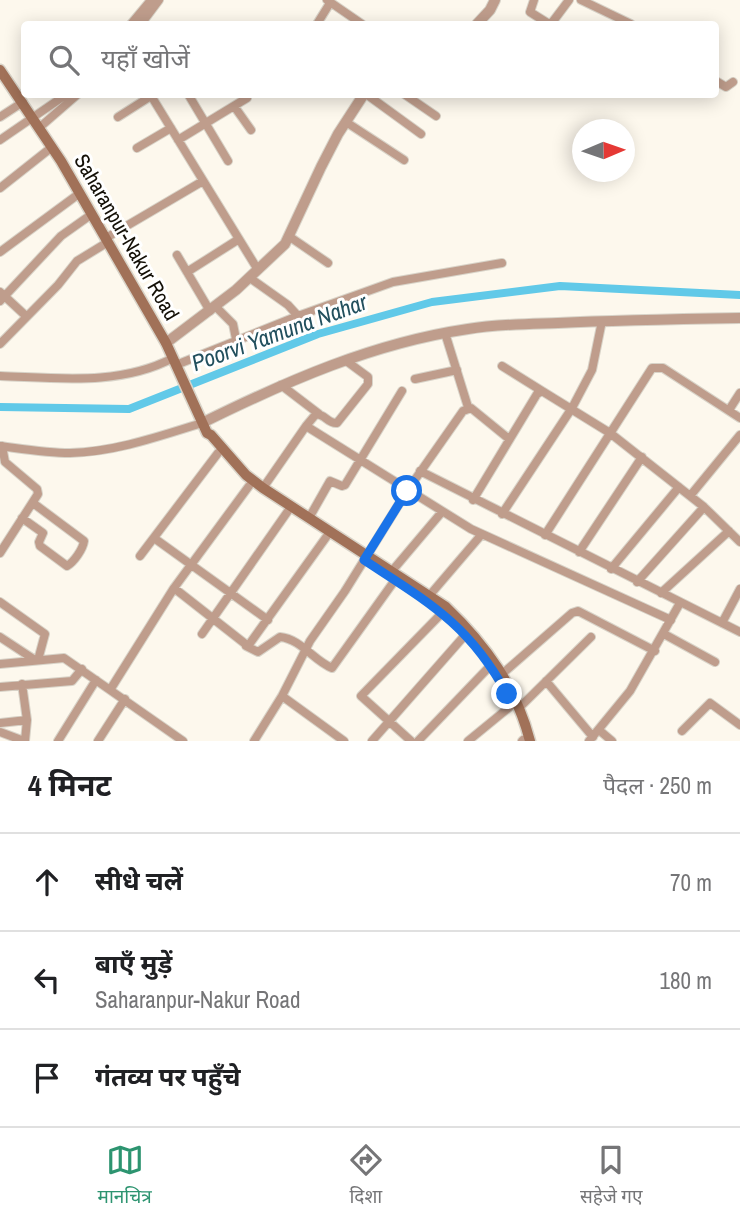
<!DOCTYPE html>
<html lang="hi">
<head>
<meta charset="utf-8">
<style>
	:root { --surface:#fff; --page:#f2f2f2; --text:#202124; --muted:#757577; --line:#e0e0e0; --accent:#2d9470 }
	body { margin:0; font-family:"Archivo Narrow","Noto Sans Devanagari",sans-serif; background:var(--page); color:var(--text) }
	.compass { position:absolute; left:572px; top:119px; width:63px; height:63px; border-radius:50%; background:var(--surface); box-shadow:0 4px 18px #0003; rotate:88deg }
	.stop { position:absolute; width:21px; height:21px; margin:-16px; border:5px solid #1a73e8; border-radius:50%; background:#fff }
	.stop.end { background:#1a73e8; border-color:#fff; box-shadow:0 2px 7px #0008 }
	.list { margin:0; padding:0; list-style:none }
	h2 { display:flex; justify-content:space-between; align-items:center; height:91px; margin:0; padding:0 28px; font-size:30px }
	h2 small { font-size:23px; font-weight:400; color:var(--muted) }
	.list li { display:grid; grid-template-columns:46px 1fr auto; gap:21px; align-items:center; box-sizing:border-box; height:98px; padding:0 28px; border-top:2px solid var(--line) }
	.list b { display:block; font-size:26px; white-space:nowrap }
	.list p { margin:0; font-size:23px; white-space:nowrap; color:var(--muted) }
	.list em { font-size:23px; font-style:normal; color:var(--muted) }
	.icon { flex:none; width:38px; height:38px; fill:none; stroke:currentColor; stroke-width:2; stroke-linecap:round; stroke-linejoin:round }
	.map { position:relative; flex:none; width:740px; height:741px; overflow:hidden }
	.search { position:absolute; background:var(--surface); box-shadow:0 4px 18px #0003; left:21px; right:21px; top:21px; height:77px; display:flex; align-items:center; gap:18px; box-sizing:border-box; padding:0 24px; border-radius:7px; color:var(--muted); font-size:26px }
	.sheet { height:385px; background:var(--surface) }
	nav { display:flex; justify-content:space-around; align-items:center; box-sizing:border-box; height:98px; border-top:2px solid var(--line); background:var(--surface); font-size:19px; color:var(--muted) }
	nav a { display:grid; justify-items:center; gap:4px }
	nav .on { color:var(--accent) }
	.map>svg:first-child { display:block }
</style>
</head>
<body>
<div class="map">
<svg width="740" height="741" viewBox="0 0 740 741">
	<rect width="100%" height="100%" fill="#fdf8ed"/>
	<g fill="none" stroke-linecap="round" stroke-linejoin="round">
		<path stroke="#61c9e8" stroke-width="8" d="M0,407l129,2 189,-75 114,-32 128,-16 180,9"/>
		<g stroke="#d8d3c8" stroke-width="10">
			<path id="minor" d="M327,0l35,24
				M534,0l-4,12 19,12
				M581,0l50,24
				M131,24l20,-24
				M141,24l18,-24
				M317,24l13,-21
				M551,24l18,-24
				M716,81l10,6 7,-5
				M150,94l108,176
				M188,94l40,67
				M366,94l55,40
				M404,94l32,22
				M234,106l17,24
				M0,117l23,-15
				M118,117l33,-21
				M346,122l58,38
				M40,127l38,-33
				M0,140l67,-46
				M178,140l69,-42
				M137,148l34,-20
				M0,188l52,-41
				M290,237l38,26
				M106,238l97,-57
				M0,252l80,-59
				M177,255l33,56
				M187,272l52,-33
				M250,278l38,27 10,11
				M0,292l26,24
				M0,301l61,-65 31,-22
				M216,307l17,17 3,15
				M445,333l23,74
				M0,344l58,-59 19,-24 31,-19
				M176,365l122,-49 95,-34 109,-19
				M502,366l40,25
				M0,376c58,2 120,10 173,-18
				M415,379l42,-9
				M281,385l38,29
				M729,410l11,-17
				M306,426l10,-12c9,0 12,10 21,9l31,-39v-7l-23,-17
				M0,446c23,3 47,7 70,7 45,-1 90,-17 132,-30
				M420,471l320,161
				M263,488l43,-62 165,103 200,91
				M690,496l50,-61
				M473,500l64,-106 5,-3 68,42 94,74 36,35
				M502,514l70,-106 20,-38 10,-49
				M22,518l21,15 -4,9 1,4 27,20c7,-4 16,-17 17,-25l-51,-38
				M309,518l21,-37 12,5 3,-1 57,-94
				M545,535l107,-167h11l77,50
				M154,538l114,82
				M579,552l63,-95
				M0,553l38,-59 -1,-5 -32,-27 -3,-16
				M140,556l78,-103
				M611,569l68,-82
				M392,571l49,-58
				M637,582l67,-75
				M174,588l74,58 79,-110
				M661,593l68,-62
				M429,596l53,-62
				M0,602l45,32 -7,26
				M722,623l18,-34
				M202,634l86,-123
				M664,634l51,28
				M0,637l35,23
				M246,646l12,6 22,-15c21,2 34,24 52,31l63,-88
				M0,664l64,-6 46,32
				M502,674l70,-61 6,-2 77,40
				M546,681l47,56
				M22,684l5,36 -2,21
				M0,687l72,-6 10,-12
				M282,696l62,45
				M519,708l72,-71
				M0,723l27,-3
				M599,730l13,11
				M682,731l28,-28 30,22
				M0,732l24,9
				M58,741l38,-61
				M98,741l27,-42
				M183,741l-73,-51 64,-102 75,-102
				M254,741l28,-45 28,-55 35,-50 62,-100 56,-80 8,-3 38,31
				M372,741l94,-107
				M411,741l-50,-45 82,-84
				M418,741l73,-76
				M468,741l44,-36
				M522,741l1,-1
				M589,741l41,-50 50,-88"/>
		</g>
		<g stroke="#d8d3c8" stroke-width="12">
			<path id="tertiary" d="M477,24l13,-14 5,-10
				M166,343l70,-53 49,-46 36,-77 17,-33 26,-40
				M202,423c85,-42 171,-80 266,-94 30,-5 60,-5 90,-6 61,-3 121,-4 182,-5"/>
		</g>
		<g stroke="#d8d3c8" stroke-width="13">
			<path id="secondary" d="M0,70l61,91 105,182 41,90 4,2 35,40 17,13 183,119c40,38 70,80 84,134"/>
		</g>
		<use href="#minor" stroke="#bf9d8c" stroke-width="8"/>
		<use href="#tertiary" stroke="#bf9d8c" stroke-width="10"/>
		<use href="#secondary" stroke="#a17158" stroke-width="10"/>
	</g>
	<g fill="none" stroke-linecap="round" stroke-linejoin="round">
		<path stroke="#1a73e8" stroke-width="9" d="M407,491l-43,69c64,42 105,64 143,134"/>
	</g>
	<g text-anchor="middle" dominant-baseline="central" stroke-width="6" stroke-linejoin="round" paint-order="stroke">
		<g font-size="21" fill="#130f06" stroke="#fff">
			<text transform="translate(127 237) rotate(60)">Saharanpur-Nakur Road</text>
		</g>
		<g font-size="23" font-style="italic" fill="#224f5d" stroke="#fff">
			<text transform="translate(279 332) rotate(-20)">Poorvi Yamuna Nahar</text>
		</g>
	</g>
</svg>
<svg class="compass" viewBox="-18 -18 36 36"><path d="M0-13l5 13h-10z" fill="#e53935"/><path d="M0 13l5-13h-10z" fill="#757577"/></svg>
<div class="stop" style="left:407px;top:491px"></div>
<div class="stop end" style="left:507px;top:694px"></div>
<div class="search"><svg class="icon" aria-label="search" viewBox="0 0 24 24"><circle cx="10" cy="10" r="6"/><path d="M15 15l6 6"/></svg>यहाँ खोजें</div>
</div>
<section class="sheet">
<h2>4 मिनट<small>पैदल · 250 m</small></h2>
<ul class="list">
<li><svg class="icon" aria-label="ahead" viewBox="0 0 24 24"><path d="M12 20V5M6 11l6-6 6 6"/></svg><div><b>सीधे चलें</b></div><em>70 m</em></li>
<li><svg class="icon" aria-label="left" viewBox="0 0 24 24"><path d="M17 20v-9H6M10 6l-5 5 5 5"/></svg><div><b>बाएँ मुड़ें</b><p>Saharanpur-Nakur Road</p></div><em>180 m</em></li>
<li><svg class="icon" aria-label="arrive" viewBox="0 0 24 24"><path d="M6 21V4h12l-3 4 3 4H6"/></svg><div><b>गंतव्य पर पहुँचे</b></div></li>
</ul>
</section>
<nav>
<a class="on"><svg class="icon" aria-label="map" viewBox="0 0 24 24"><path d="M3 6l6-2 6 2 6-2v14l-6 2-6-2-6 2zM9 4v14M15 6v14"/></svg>मानचित्र</a>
<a><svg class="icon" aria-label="directions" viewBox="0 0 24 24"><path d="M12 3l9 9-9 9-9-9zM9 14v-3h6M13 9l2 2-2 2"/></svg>दिशा</a>
<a><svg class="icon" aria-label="saved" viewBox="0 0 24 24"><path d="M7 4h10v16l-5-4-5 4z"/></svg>सहेजे गए</a>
</nav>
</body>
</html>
